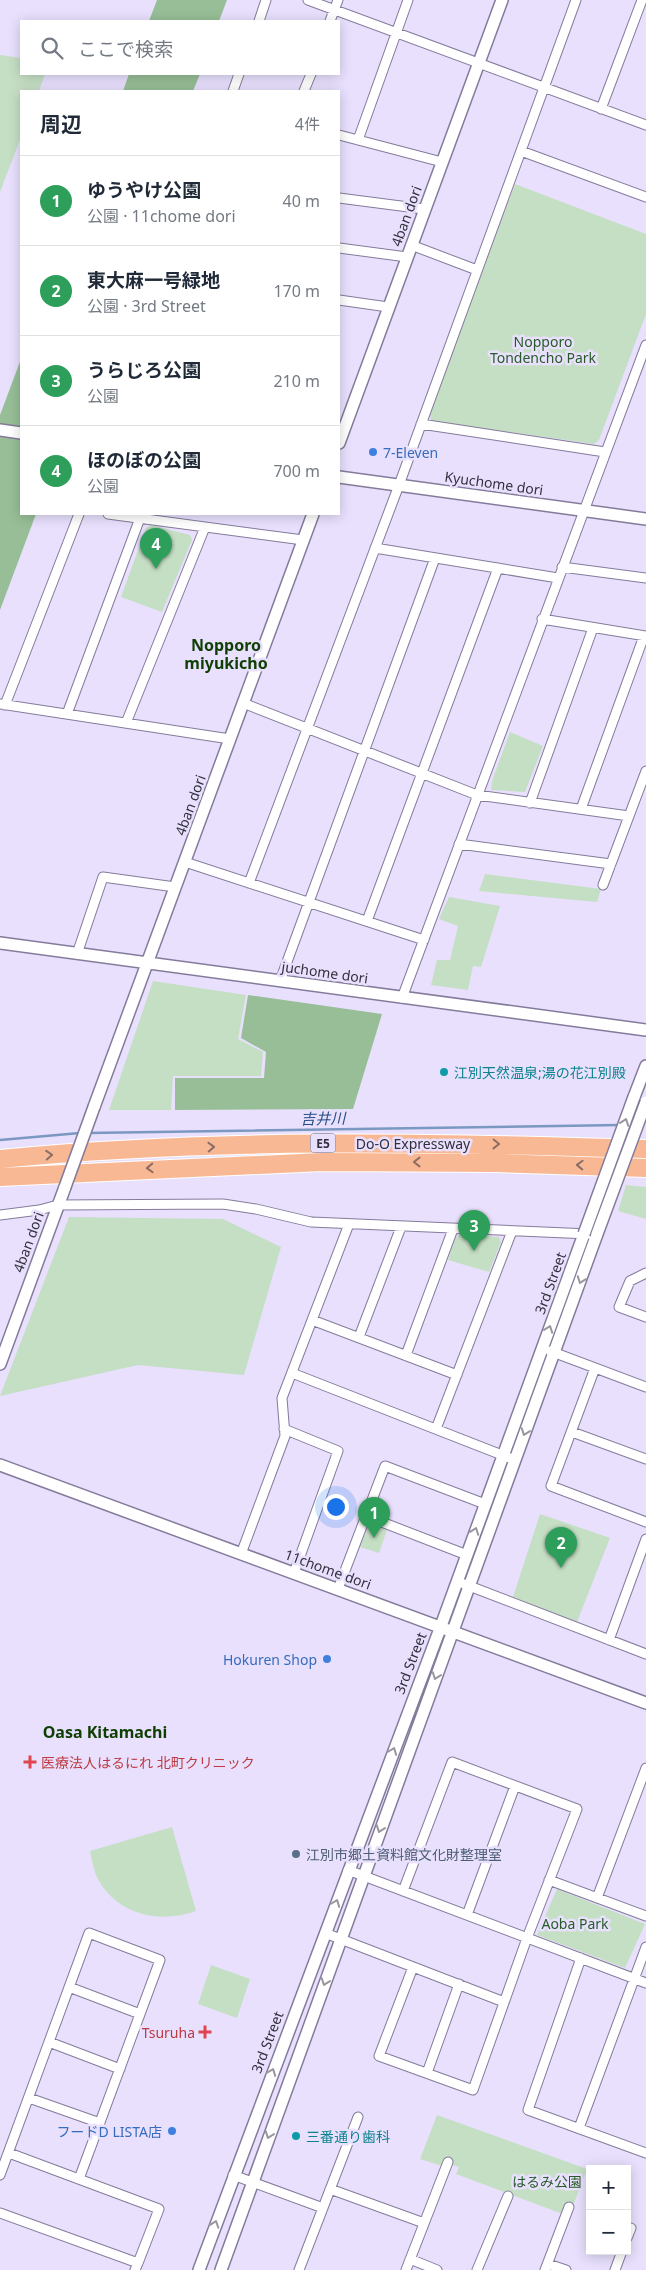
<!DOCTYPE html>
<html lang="ja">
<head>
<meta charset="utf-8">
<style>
	:root { --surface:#fff; --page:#f2f2f3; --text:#1f2937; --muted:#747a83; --line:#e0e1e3; --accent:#0f766e }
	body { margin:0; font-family:"Noto Sans","Noto Sans JP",sans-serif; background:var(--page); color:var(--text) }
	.controls { position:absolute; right:15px; bottom:15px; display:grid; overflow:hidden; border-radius:0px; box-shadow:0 2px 12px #0003 }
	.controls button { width:45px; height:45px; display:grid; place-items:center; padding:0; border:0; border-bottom:1px solid var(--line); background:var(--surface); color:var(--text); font:25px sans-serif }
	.you { position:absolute; left:335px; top:1506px; width:18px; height:18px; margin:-12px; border:4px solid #fff; border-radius:50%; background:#1a73e8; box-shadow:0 0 0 8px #1a73e833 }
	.badge { display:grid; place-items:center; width:32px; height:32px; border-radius:50%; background:var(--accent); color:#fff; font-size:16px; font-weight:700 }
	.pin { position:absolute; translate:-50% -41px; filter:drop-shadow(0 1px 2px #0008) }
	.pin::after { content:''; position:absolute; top:26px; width:18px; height:15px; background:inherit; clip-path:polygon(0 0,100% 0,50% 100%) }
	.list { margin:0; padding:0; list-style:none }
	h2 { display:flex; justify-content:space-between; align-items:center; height:65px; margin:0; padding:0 20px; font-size:21px }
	h2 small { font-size:16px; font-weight:400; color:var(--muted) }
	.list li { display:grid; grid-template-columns:32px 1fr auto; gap:15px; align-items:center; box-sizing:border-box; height:90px; padding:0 20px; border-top:1px solid var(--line) }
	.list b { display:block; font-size:19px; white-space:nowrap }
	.list p { margin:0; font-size:16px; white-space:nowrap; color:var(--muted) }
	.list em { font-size:16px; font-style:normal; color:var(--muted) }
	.icon { flex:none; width:28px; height:28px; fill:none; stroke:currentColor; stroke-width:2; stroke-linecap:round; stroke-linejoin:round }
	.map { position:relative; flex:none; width:646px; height:2270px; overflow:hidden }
	.search { position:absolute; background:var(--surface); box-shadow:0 2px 12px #0003; left:20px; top:20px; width:320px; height:55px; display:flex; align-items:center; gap:12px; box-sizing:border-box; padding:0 18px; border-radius:0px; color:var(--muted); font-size:19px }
	.panel { position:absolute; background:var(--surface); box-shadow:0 2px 12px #0003; left:20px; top:90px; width:320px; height:425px; border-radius:0px }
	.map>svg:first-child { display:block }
</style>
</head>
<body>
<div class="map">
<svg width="646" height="2270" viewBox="0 0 646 2270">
	<rect width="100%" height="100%" fill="#e8e0fd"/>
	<path fill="#c5dfc4" d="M0,55l21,3v16h24l-6,17h-18v46l-21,55z
		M515,184l131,50v80l-47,126 -5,4 -163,-23 -1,-9z
		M151,525l39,10 2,5 -30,72 -41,-15 25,-69z
		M510,732l33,14 -18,46 -34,-2 1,-9z
		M485,874l116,15 -4,13 -118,-11z
		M449,897l51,9 -19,61 -8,-1 -5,24 -37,-5 6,-25h13l8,-34 -19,-7z
		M153,981l93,14 -8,44 25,13 -2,24h-88l-2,34h-62z
		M626,1185l20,2v32l-28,-8z
		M69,1217l154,2 58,28 -37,128 -106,-10 -138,31z
		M460,1234l39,3 2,5 -12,30 -41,-12 7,-21z
		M540,1514l70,24 -33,84 -64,-25z
		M369,1525l18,5 -8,23 -19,-6z
		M172,1827l24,84c-36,13 -77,4 -97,-30 -5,-9 -7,-20 -9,-30z
		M557,1889l88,35 -20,44 -88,-33z
		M211,1965l39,14 -13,39 -39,-14z
		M437,2115l150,54 -16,42 -11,2 -104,-39 3,-7 -7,-2 -7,2 -25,-8z"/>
	<path fill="#97be96" d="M157,0h70l-8,21h-70z
		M129,74h71l-7,17h-70z
		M21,359v155h15l-36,96v-195z
		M248,995l134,19 -29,95 -178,1v-32h89l2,-26 -25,-14z"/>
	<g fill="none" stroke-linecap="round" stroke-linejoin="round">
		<path stroke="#7b98c1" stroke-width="2.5" d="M88,1133l532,-8
			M0,1140l80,-7"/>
		<g stroke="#847b9b" stroke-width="11">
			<path id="minor" d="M308,0l338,125
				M259,21l7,-21
				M330,21l8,-21
				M233,91l6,-17
				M304,91l7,-17
				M601,109l41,-109
				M339,135l103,27
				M358,140l50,-140
				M521,151l125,46
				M339,198l85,11
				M411,245l66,25
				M339,248l68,9
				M339,300l49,7
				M421,424l184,28
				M108,514l195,26
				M375,548l183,30
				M562,567l84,11
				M542,619l104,17
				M243,703l234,92 152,21
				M0,704l230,35
				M5,705l74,-191
				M67,714l73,-196
				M126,723l79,-196
				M530,803l63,-175
				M581,809l63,-173
				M459,844l152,20
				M185,862l239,78
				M249,883l150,-398 177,-485
				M603,885l43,-114
				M367,921l131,-353
				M77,954l26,-77 72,10
				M280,981l155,-423
				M402,998l244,-653
				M0,1215l39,-5 19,-5 165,-1 33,5 55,13 279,12
				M646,1273l-16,8 -11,26 27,10
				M312,1320l145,55
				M359,1337l42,-110
				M550,1351l96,36
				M406,1355l47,-126
				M595,1368l-44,118 95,36
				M292,1373l223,87
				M284,1429l54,22 -44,122
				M436,1429l76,-198
				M572,1432l74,27
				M366,1516l101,39
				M241,1554l44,-118 -3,-38 67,-174
				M464,1584l182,70
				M338,1589l47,-123 100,38
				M609,1640l37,-101
				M348,1870l298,113
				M549,1880l97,36
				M403,1891l49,-129 125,47 -50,129 -54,152 -94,-34 34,-89
				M597,1898l49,-130
				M467,1915l48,-129
				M325,1933l179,69
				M581,1958l-53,152 118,43
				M69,1987l71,27
				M49,2042l71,27
				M427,2073l32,-89
				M29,2098l71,25
				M579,2128l67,-181
				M9,2153l150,56 -21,54
				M0,2175l89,-242 71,27 -81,219
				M233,2175l90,33
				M330,2189l94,34
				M0,2213l138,50 -3,7
				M627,2238l4,-10
				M410,2259l27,11
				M548,2264l18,6
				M299,2270l59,-153
				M406,2270l42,-108
				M477,2270l31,-74
				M545,2270l24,-63
				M615,2270l7,-19"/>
		</g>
		<g stroke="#847b9b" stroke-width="14">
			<path id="tertiary" d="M0,430l21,3
				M339,443l163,-443
				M339,477l307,42
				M0,943l646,87
				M634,1097l12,-31
				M94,1107l219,-593
				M0,1364l65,-177
				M0,1465l646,238
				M199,2270l242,-644 143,-392
				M221,2270l376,-1036"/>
		</g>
		<g stroke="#fff" stroke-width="20">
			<path id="motorway" d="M0,1159c214,-21 431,-17 646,-10
				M0,1177l322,-15 174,1 150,5"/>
		</g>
		<use href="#minor" stroke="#fff" stroke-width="9"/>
		<use href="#tertiary" stroke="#fff" stroke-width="11"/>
		<use href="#motorway" stroke="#f9b894" stroke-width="18"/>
		<g stroke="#847b9b" stroke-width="14" stroke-linecap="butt">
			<path id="tertiary-bridge" d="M65,1187l29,-80
				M584,1234l50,-137
				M597,1234l49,-132"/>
		</g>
		<use href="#tertiary-bridge" stroke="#fff" stroke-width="11"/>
	</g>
	<defs><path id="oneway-chevron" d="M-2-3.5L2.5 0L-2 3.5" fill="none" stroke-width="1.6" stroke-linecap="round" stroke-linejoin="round" transform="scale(1.25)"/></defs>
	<g stroke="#99979e">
		<use href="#oneway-chevron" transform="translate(625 1122) rotate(-70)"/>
		<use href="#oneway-chevron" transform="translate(581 1280) rotate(110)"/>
		<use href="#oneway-chevron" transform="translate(549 1329) rotate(-70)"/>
		<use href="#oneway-chevron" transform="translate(525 1432) rotate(110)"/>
		<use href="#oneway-chevron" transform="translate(475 1531) rotate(-70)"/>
		<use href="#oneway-chevron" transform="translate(436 1676) rotate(110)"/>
		<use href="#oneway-chevron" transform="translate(393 1751) rotate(-69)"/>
		<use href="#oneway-chevron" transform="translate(380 1829) rotate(110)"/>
		<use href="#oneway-chevron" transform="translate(336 1903) rotate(-69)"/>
		<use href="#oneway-chevron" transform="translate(325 1982) rotate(110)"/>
		<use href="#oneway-chevron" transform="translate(272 2072) rotate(-69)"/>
		<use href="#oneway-chevron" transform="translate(269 2135) rotate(110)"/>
		<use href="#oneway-chevron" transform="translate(215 2224) rotate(-71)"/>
	</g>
	<g stroke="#8c6d64">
		<use href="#oneway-chevron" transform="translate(496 1144) rotate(1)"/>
		<use href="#oneway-chevron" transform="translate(211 1147) rotate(-2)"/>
		<use href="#oneway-chevron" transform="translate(49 1155) rotate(-4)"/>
		<use href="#oneway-chevron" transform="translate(417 1162) rotate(-180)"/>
		<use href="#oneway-chevron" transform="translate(580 1165) rotate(-178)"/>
		<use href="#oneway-chevron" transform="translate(150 1168) rotate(178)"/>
	</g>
	<g fill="#3f7fe0" stroke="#e8e0fd" stroke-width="2">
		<circle cx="373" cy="452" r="5"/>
		<circle cx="327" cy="1659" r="5"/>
		<circle cx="172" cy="2131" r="5"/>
	</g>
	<g fill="#0f9aa8" stroke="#e8e0fd" stroke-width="2">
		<circle cx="444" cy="1072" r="5"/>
		<circle cx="296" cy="2136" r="5"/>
	</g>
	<g fill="#e0444e" stroke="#e8e0fd" stroke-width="2">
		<path d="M27.5 1754.5h5v5h5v5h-5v5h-5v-5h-5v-5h5z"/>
		<path d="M202.5 2024.5h5v5h5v5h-5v5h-5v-5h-5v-5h5z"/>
	</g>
	<circle fill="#5c6f8a" stroke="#e8e0fd" stroke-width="2" cx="296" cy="1854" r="5"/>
	<g text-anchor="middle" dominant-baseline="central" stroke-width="5" stroke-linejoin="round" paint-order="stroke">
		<rect fill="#e8e0fd" stroke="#696477" stroke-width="1" x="310.5" y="1133.5" width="25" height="19" rx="4"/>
		<g font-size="12" font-weight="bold" fill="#332f3d">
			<text x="323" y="1143">E5</text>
		</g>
		<g font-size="14" fill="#332f3d" stroke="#e8e0fd">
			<text transform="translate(406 216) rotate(-70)">4ban dori</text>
			<text transform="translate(494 483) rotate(8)">Kyuchome dori</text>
			<text transform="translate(190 805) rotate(-70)">4ban dori</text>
			<text transform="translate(325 972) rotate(8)">juchome dori</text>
			<text x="413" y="1143">Do-O Expressway</text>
			<text transform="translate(28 1242) rotate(-70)">4ban dori</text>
			<text transform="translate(550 1283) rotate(-70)">3rd Street</text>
			<text transform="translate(328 1569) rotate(20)">11chome dori</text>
			<text transform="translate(410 1663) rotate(-69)">3rd Street</text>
			<text transform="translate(267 2042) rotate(-69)">3rd Street</text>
		</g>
		<g font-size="14" fill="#275b27" stroke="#e8e0fd">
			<text x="543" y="341">Nopporo<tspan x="543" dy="16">Tondencho Park</tspan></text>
			<text x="575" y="1923">Aoba Park</text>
			<text x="547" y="2181">はるみ公園</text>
		</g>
		<g font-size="14" fill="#366cbe" stroke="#e8e0fd" text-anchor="end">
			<text x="383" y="452" text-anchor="start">7-Eleven</text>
			<text x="317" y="1659">Hokuren Shop</text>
			<text x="162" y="2131">フードD LISTA店</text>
		</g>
		<g font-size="14" fill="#0d838f" stroke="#e8e0fd" text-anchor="start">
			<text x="454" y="1072">江別天然温泉;湯の花江別殿</text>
			<text x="306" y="2136">三番通り歯科</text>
		</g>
		<g font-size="14" fill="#be3a42" stroke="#e8e0fd" text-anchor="start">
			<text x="41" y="1762">医療法人はるにれ 北町クリニック</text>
			<text x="195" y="2032" text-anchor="end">Tsuruha</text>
		</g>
		<g font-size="14" fill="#4e5e75" stroke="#e8e0fd" text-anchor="start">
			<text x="306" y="1854">江別市郷土資料館文化財整理室</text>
		</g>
		<g font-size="15" font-style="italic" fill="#274e84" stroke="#e8e0fd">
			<text transform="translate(323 1118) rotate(-1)">吉井川</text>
		</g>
		<g font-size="16" font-weight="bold" fill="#0f3e02" stroke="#e8e0fd">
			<text x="226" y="645">Nopporo<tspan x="226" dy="18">miyukicho</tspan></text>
			<text x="105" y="1732">Oasa Kitamachi</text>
		</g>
	</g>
</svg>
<div class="controls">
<button>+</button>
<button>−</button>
</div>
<div class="you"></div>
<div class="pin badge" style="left:374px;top:1538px;background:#2e9e5b">1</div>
<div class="pin badge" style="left:561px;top:1568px;background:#2e9e5b">2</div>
<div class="pin badge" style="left:474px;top:1251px;background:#2e9e5b">3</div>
<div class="pin badge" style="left:156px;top:569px;background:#2e9e5b">4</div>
<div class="search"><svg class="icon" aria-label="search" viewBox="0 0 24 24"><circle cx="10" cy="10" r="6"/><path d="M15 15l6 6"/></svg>ここで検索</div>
<section class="panel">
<h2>周辺<small>4件</small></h2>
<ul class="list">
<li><span class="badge" style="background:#2e9e5b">1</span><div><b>ゆうやけ公園</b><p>公園 · 11chome dori</p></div><em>40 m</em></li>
<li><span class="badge" style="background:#2e9e5b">2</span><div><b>東大麻一号緑地</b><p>公園 · 3rd Street</p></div><em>170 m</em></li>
<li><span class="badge" style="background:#2e9e5b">3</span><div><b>うらじろ公園</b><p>公園</p></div><em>210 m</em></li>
<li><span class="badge" style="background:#2e9e5b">4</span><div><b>ほのぼの公園</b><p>公園</p></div><em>700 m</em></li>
</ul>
</section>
</div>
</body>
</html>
